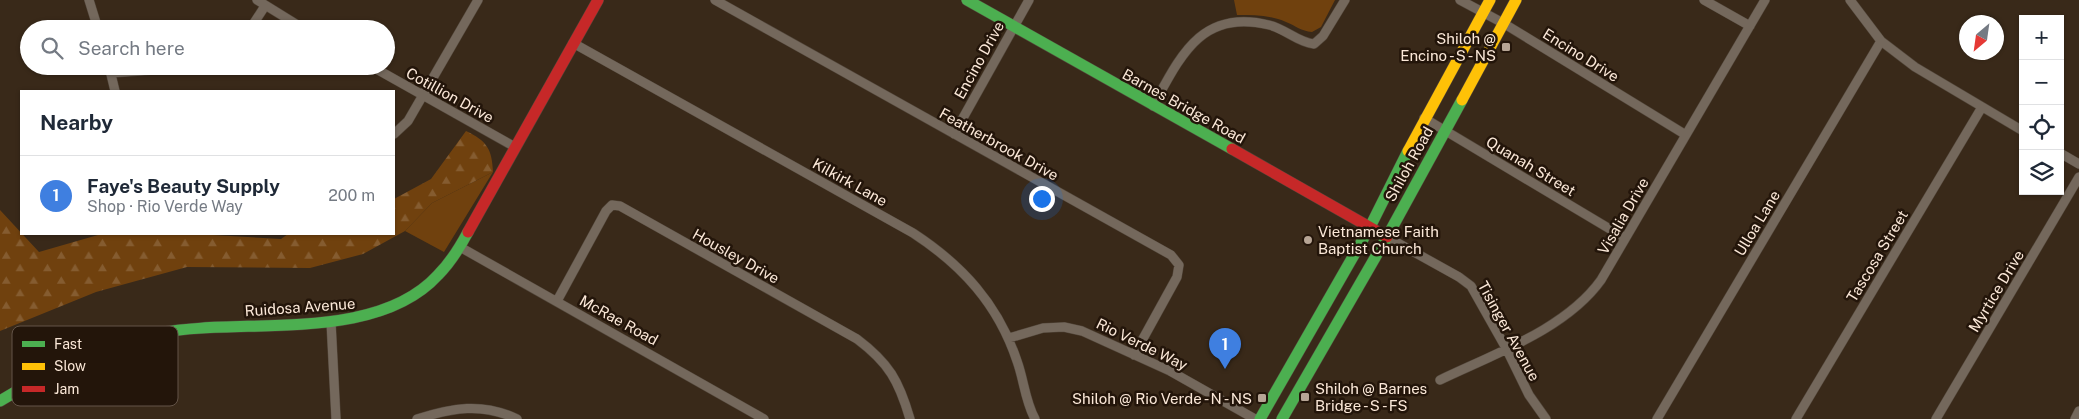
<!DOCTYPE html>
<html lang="en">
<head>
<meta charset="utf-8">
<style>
	:root { --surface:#fff; --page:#f6f6f7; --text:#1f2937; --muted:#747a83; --line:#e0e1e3; --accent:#636161 }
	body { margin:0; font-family:"Public Sans",sans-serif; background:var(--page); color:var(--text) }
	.controls { position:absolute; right:15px; top:15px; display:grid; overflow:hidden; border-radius:0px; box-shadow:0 1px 4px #0004 }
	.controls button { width:45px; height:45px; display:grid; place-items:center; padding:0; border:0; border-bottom:1px solid var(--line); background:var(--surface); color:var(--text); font:25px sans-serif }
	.compass { position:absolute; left:1959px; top:15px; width:45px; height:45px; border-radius:50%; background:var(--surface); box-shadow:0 1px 4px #0004; rotate:209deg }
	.you { position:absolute; left:1041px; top:198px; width:18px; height:18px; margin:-12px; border:4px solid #fff; border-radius:50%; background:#1a73e8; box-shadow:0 0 0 8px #1a73e833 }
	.badge { display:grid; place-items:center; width:32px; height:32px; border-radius:50%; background:var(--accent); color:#fff; font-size:16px; font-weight:700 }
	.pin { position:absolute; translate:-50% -41px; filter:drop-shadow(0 1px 2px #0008) }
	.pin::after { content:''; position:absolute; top:26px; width:18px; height:15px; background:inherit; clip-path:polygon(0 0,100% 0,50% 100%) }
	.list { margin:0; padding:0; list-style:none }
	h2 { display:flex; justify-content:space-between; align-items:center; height:65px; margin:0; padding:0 20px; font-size:21px }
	h2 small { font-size:16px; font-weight:400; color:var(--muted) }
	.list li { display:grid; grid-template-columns:32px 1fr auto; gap:15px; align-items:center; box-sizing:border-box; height:80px; padding:0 20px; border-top:1px solid var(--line) }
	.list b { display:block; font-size:19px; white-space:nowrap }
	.list p { margin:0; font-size:16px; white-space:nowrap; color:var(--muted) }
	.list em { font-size:16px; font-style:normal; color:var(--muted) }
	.icon { flex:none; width:28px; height:28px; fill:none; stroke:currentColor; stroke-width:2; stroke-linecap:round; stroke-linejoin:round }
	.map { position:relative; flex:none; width:2079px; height:419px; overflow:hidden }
	.search { position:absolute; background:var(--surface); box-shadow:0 1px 4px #0004; left:20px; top:20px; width:375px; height:55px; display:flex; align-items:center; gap:12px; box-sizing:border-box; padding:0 18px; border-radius:28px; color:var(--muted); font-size:19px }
	.panel { position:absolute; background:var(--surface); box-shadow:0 1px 4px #0004; left:20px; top:90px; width:375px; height:145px; border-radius:0px }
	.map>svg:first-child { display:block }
</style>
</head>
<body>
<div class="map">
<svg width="2079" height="419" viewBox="0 0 2079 419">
	<defs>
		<pattern id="forest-firs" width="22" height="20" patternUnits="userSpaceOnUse" patternTransform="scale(1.25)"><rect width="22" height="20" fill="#70410e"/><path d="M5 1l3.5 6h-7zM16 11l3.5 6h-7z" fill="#855c30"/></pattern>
	</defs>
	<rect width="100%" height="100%" fill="#392919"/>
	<path fill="#70410e" d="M1234,0h101l-14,27 -9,5c-11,-1 -16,-6 -26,-10 -16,-7 -32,-7 -49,-7z
		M493,172l-49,80 -39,-21 27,-28z"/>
	<path fill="url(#forest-firs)" d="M466,131c21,10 26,18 27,41l-61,31 -27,28 -42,23 -53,14 -123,-1 -91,25 -96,39v-121l39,42 59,-17h115l68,4 7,-5h106v-35l37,-20z"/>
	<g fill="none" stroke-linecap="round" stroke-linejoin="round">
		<g stroke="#52463a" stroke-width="10">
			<path id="street" d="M89,0l9,29
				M257,0l47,29
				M715,0l456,255 8,10 -2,12 -43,78
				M1460,0l43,23 183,112
				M1704,0l46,26
				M1850,0l31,41 34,26 108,64
				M250,29l15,-23
				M573,43l340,190c49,32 85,71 104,128 7,19 8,40 18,58
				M109,66l6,25
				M371,66l144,81
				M111,73l93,-7
				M1153,106c27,-49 48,-98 116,-81 17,4 28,17 45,19l9,-8 22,-36
				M1424,118l201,120
				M394,134l14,-13 70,-121
				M954,134l75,-134
				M2060,153l19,11
				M1387,237l72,40 12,9 35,62 23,47 17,24
				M460,247l304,172
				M557,301l49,-90 6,-6 8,1 237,133c32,24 42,42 53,80
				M331,322l5,97
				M1009,338l34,-10 21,-1 18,4 88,40 85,48
				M1440,380c54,-26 126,-51 161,-100l164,-280
				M417,419c35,-11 65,-17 100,0
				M1657,419l224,-378
				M1796,419l186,-312
				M1936,419l143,-242
				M2075,419l4,-8"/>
		</g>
		<g stroke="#52463a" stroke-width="12">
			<path id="fast" d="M967,0l265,149
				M0,401c50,-30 101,-57 159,-68 84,-16 216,11 279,-58 12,-12 22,-28 30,-43
				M1260,419l110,-192 38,-76
				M1282,419l105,-182 75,-137"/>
		</g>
		<g stroke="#52463a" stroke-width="12">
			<path id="slow" d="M1462,100l54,-100
				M1408,151l82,-151"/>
		</g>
		<g stroke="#52463a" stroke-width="12">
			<path id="jam" d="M1232,149l155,88
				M468,232l130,-232"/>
		</g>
		<use href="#street" stroke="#74685c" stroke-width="9"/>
		<use href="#fast" stroke="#4caf50" stroke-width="11"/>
		<use href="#slow" stroke="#ffc107" stroke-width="11"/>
		<use href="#jam" stroke="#c62828" stroke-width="11"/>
	</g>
	<g fill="#b7a595" stroke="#23150a" stroke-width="2">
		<rect x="1501" y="42" width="10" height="10" rx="2.5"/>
		<circle cx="1308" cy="240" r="5"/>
		<rect x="1300" y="392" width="10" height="10" rx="2.5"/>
		<rect x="1257" y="393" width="10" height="10" rx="2.5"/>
	</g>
	<g text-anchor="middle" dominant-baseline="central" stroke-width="5" stroke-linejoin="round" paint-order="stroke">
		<g font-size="15" fill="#fbe8d8" stroke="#23150a" text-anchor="end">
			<text x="1496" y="38">Shiloh @<tspan x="1496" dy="17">Encino - S - NS</tspan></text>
			<text x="1318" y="231" text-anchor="start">Vietnamese Faith<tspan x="1318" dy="17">Baptist Church</tspan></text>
			<text x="1315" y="388" text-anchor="start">Shiloh @ Barnes<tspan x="1315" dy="17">Bridge - S - FS</tspan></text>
			<text x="1252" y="398">Shiloh @ Rio Verde - N - NS</text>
		</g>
		<g font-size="15" fill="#fbe8d8" stroke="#23150a">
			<text transform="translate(1581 55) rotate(32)">Encino Drive</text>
			<text transform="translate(979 60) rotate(-61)">Encino Drive</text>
			<text transform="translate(450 95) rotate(29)">Cotillion Drive</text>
			<text transform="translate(1184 106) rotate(29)">Barnes Bridge Road</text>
			<text transform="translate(999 144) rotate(29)">Featherbrook Drive</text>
			<text transform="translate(1409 164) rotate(-61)">Shiloh Road</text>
			<text transform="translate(1531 166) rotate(31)">Quanah Street</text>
			<text transform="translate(850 182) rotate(29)">Kilkirk Lane</text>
			<text transform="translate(1623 216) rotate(-60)">Visalia Drive</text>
			<text transform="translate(1757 223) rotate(-59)">Ulloa Lane</text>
			<text transform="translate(736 256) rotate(29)">Housley Drive</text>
			<text transform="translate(1877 256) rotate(-59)">Tascosa Street</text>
			<text transform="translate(1996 291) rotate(-59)">Myrtice Drive</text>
			<text transform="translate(300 307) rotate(-4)">Ruidosa Avenue</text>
			<text transform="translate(619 320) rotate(29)">McRae Road</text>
			<text transform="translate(1509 331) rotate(61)">Tisinger Avenue</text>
			<text transform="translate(1142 344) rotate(26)">Rio Verde Way</text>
		</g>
	</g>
	<rect x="12" y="326" width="166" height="80" rx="8" fill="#23150a" stroke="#645448" stroke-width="1"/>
	<rect x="22" y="341" width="23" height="6" fill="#4caf50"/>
	<rect x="22" y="363" width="23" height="7" fill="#ffc107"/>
	<rect x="22" y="386" width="23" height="6" fill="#c62828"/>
	<g font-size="14" fill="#fbe8d8">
		<text x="54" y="349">Fast</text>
		<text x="54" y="371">Slow</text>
		<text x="54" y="394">Jam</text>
	</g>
</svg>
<div class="controls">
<button>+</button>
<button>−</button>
<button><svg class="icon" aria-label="locate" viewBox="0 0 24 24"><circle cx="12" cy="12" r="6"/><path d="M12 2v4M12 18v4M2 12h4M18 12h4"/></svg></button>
<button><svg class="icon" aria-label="layers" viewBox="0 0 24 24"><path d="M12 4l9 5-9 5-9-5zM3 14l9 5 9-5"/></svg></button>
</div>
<svg class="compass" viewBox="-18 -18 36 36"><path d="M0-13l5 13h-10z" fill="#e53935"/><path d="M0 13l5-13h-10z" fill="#747a83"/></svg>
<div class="you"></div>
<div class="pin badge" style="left:1225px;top:369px;background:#3f7fe0">1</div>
<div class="search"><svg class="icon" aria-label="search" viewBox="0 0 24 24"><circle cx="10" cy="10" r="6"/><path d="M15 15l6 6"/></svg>Search here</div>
<section class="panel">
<h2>Nearby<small></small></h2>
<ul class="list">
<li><span class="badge" style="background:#3f7fe0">1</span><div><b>Faye's Beauty Supply</b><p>Shop · Rio Verde Way</p></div><em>200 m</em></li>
</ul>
</section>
</div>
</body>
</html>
